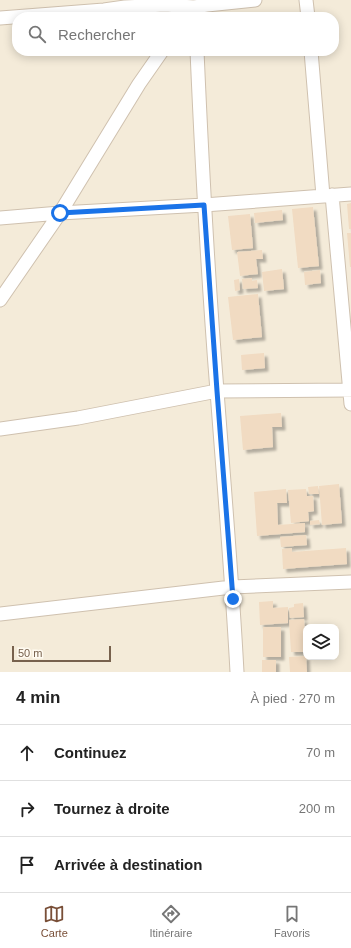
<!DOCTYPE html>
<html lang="fr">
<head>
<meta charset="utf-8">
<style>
	:root { --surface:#fff; --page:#f6f6f6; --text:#222; --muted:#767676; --line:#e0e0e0; --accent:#794f38 }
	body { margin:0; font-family:Helvetica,sans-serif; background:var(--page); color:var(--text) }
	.controls { position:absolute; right:12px; bottom:12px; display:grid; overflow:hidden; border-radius:8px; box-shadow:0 2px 10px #0003 }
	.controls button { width:36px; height:36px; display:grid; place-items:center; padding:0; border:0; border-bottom:1px solid var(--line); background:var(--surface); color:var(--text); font:20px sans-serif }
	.scale { position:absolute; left:12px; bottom:10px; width:99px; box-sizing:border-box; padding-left:4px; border:2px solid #77614d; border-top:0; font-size:11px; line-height:14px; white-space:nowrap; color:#77614d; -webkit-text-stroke:3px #fffbf1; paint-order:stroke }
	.stop { position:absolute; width:12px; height:12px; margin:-9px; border:3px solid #1a73e8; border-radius:50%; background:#fff }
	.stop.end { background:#1a73e8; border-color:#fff; box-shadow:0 1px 4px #0008 }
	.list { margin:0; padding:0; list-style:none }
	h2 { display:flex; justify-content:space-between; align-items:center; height:52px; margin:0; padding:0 16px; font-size:17px }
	h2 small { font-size:13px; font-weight:400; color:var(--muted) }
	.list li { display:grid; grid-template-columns:26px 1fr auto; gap:12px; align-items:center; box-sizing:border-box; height:56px; padding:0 16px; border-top:1px solid var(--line) }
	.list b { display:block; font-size:15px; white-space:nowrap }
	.list em { font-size:13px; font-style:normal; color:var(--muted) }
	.icon { flex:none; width:22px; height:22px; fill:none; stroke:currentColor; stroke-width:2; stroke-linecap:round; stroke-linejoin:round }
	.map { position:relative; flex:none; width:351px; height:672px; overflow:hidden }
	.search { position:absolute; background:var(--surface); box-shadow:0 2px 10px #0003; left:12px; right:12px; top:12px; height:44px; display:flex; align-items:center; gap:10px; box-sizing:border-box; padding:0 14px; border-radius:16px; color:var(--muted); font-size:15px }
	.sheet { height:220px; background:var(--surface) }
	nav { display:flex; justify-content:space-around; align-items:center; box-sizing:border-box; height:56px; border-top:1px solid var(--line); background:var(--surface); font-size:11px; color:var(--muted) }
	nav a { display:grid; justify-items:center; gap:2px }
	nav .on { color:var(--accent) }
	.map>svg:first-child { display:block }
</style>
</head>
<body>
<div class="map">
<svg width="351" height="672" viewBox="0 0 351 672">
	<defs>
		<filter id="shadow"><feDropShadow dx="3.5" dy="3.5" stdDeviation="1" flood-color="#0004"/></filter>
	</defs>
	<rect width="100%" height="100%" fill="#fcf7ea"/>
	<path fill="#f4ebd9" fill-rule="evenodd" d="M0,0h351v672h-351zM17,17h317v34h-317zM306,627h30v30h-30z"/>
	<path fill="#f1dbc2" filter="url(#shadow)" d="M351,203v26h-2l-2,-25z
		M313,207l6,59 -21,2 -6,-59z
		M282,210l1,10 -28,3 -1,-10z
		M250,214l3,34 -21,2 -4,-34z
		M347,233h4v34h-1z
		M262,250l1,9h-7l2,15 -18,2 -3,-24z
		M282,269l2,20 -20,2 -2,-19z
		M320,270l1,13 -16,2 -1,-13z
		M252,278v3l5,-1 1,8 -15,1 -1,-10z
		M239,279l1,11 -5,1 -1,-11z
		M258,294l4,43 -29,3 -5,-43z
		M264,353l1,15 -23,2 -1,-15z
		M281,413l1,14h-10l1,20 -30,3 -3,-34z
		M339,484l3,39 -20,2 -3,-39z
		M318,486l1,8h-10l-1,-7z
		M286,489l1,14h-10l1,22 27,-2v9l-48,4 -3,-44z
		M306,489l1,7h6l1,15 -6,1 1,9 -18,2 -3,-33z
		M319,520l1,4 -10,1v-4z
		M306,535l1,10 -26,2 -1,-10z
		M292,548v4l54,-4 1,16 -64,5 -1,-20z
		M273,601v7l15,-1v16l-28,2 -1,-23z
		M303,603l1,14 -14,1 -1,-10 5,-1v-3z
		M304,619l2,33h-15l-2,-32z
		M263,627h18v30h-18z
		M306,656l1,16h-17l-1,-15z
		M262,660h14v12h-14z"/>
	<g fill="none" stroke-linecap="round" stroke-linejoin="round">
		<g stroke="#cfc1af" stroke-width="15">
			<path id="minor" d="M306,0l2,17
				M0,18l104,-8 21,-3 40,-2 29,2 13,-2 48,-5
				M197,51c5,114 11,227 20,340 7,94 15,187 20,281
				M311,51l12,145
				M332,195l19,209
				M0,218l60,-5 144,-8 147,-11
				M0,300l60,-87 79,-129 23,-33
				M0,429l78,-11 139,-27 134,-1
				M0,614l232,-27 119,-5"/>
		</g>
		<use href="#minor" stroke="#fff" stroke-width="13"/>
	</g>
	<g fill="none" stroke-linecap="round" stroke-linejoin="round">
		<path stroke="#1a73e8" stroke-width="5" d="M60,213l144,-8 13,186 16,208"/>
	</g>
</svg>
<div class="controls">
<button><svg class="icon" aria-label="layers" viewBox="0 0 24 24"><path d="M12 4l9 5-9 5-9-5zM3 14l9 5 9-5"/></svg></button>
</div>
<div class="scale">50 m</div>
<div class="stop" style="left:60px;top:213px"></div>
<div class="stop end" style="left:233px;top:599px"></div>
<div class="search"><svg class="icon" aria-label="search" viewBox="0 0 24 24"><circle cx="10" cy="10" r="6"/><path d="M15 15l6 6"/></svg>Rechercher</div>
</div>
<section class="sheet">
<h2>4 min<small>À pied · 270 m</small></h2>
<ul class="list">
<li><svg class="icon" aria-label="ahead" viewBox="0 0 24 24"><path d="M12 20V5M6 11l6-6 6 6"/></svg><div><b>Continuez</b></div><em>70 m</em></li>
<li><svg class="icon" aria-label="right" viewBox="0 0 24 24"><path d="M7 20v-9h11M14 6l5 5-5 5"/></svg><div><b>Tournez à droite</b></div><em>200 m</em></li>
<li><svg class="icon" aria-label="arrive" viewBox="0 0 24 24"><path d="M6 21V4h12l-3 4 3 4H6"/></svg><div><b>Arrivée à destination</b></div></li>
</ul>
</section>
<nav>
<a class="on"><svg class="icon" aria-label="map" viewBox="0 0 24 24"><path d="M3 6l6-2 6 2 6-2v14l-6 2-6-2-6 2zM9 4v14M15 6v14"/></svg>Carte</a>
<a><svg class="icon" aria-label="directions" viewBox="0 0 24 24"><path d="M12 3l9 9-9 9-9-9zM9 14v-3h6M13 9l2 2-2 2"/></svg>Itinéraire</a>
<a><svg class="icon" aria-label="saved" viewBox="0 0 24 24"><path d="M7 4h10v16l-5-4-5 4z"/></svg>Favoris</a>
</nav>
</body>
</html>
